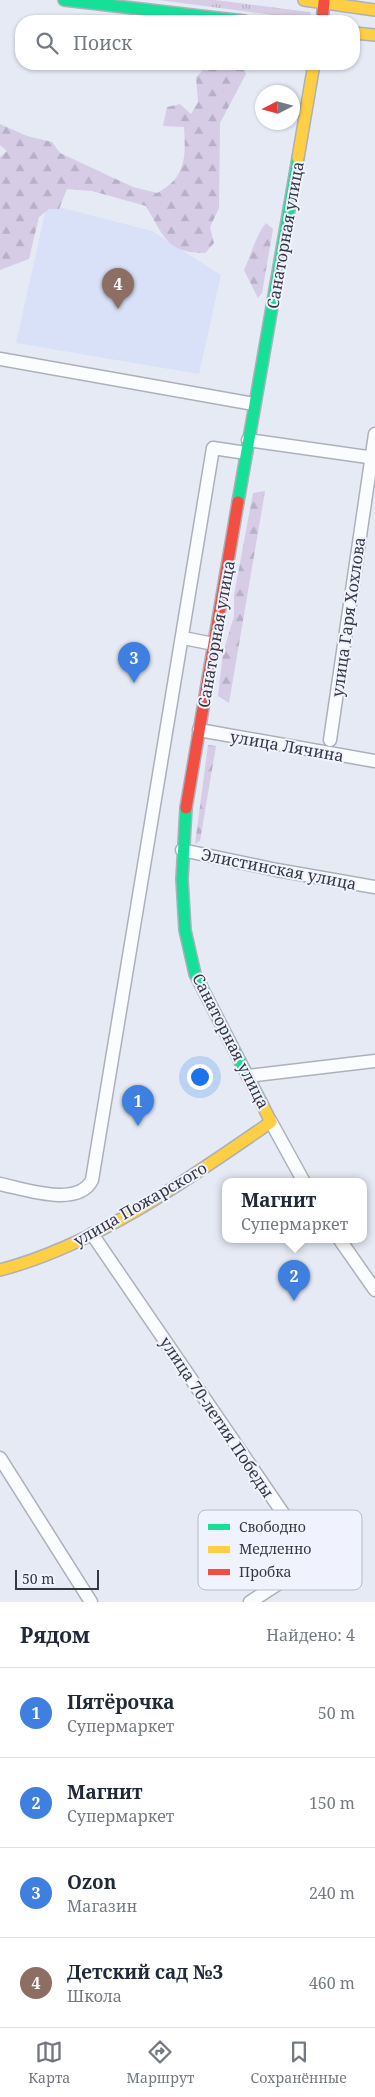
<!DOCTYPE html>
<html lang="ru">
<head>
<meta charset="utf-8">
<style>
	:root { --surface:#fff; --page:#f6f6f7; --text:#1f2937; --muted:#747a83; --line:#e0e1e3; --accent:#737681 }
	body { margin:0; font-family:"Noto Serif",serif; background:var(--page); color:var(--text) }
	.compass { position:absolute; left:255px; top:85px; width:45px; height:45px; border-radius:50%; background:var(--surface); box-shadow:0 1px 4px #0004; rotate:264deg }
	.scale { position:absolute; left:15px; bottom:12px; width:84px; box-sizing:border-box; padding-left:5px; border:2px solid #353843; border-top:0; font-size:14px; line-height:18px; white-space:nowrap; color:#353843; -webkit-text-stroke:4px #f0f3fe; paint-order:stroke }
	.you { position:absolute; left:199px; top:1076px; width:18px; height:18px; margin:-12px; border:4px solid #fff; border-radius:50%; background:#1a73e8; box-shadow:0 0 0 8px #1a73e833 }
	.badge { display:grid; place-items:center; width:32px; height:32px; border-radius:50%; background:var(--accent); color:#fff; font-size:16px; font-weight:700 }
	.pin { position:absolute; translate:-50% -41px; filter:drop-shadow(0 1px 2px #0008) }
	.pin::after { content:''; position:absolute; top:26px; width:18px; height:15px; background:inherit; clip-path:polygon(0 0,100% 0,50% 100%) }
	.popup { position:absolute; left:222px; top:1178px; width:145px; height:65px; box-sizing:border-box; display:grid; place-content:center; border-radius:10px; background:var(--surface); filter:drop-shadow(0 1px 4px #0005); font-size:16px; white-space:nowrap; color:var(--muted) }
	.popup b { font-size:19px; color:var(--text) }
	.popup::after { content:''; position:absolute; left:50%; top:100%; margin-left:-10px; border:10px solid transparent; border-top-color:var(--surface) }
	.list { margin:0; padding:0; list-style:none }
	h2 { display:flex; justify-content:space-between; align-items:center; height:65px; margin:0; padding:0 20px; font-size:21px }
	h2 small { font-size:16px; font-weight:400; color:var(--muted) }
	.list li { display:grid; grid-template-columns:32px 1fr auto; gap:15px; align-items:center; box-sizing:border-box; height:90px; padding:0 20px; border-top:1px solid var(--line) }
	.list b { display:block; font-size:19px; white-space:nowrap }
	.list p { margin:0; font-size:16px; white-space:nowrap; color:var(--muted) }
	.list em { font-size:16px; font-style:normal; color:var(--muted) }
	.icon { flex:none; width:28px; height:28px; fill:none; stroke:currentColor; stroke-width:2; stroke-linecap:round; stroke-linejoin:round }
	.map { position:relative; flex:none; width:375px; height:1602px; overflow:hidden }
	.search { position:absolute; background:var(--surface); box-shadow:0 1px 4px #0004; left:15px; right:15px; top:15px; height:55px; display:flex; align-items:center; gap:12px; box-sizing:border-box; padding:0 18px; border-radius:20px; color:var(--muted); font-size:19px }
	.sheet { height:425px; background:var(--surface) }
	nav { display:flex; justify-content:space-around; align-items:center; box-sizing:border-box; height:70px; border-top:1px solid var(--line); background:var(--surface); font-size:14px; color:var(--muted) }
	nav a { display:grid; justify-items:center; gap:2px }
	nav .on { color:var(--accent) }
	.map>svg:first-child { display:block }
</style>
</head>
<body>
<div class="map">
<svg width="375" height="1602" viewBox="0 0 375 1602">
	<defs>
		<pattern id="grass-tufts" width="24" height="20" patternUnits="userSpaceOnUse" patternTransform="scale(1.25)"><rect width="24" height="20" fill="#d6cce6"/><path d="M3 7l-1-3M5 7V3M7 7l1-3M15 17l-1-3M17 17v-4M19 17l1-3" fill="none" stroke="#b8b0c6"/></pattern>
		<pattern id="forest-firs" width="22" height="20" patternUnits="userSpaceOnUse" patternTransform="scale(1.25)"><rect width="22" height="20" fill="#d6cce6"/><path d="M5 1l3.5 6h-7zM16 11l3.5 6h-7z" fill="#b8b0c6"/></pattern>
	</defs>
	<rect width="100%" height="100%" fill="#e5eaf5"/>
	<path fill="#d9e1f8" d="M47,204l105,27 69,44 -22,99 -183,-31z"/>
	<path fill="url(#grass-tufts)" d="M159,0h56l95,12 2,5 -2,3z"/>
	<path fill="url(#forest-firs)" d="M209,64h33l4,10 -26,49 -1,85 -9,19 4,16 -9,10c-39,0 -41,-17 -59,-47l-54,-15 -25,-2 -8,20h-10l-10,8 -10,42 -29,11v-113l7,-6 -7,-6v-21l27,12 25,6 8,11 73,34 24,6c29,-15 29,-36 27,-66l-21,-1 4,-19 13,-3 11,10 7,-12 -2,-25z
		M266,223l7,6 -11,64 -4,5 -14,-28c8,-16 11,-34 22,-47z
		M265,491l-36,212 -11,-7 5,-43 11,-37v-21l19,-102z
		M208,745l8,1 -16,95 -5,3z"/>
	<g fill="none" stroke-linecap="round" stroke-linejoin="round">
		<g stroke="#acb0b9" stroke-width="15">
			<path id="street" d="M0,359l254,45
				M248,440l127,18
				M183,638l31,6
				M199,730l176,31
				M330,740l45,-306
				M182,850l95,20 98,17
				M248,1076l127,-15
				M271,1122l33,60
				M0,1184c25,5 78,24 92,-4l121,-732 33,5
				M92,1234l223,326 -65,42
				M340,1240l35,50
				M0,1458l91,144"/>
		</g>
		<g stroke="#acb0b9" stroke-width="14">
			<path id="fast" d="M64,0l180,21
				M238,502l60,-344
				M186,808l-4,71 3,51 10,44 66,128"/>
		</g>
		<g stroke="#acb0b9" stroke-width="14">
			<path id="slow" d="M304,0l71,10
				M354,33l21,2
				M298,158l16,-94
				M0,1270c96,-25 190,-92 271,-148l-10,-20"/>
		</g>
		<g stroke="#acb0b9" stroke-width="14">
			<path id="jam" d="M322,21l2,-19
				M186,808l52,-306"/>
		</g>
		<use href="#street" stroke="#fbfcfe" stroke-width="12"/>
		<use href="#fast" stroke="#16e098" stroke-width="11"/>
		<use href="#slow" stroke="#ffcf43" stroke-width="11"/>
		<use href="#jam" stroke="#f24e42" stroke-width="11"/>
	</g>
	<g text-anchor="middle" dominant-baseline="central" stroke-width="4" stroke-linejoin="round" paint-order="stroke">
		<g font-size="16" fill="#353843" stroke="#f0f3fe">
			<text transform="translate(285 235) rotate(-80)">Санаторная улица</text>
			<text transform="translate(348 617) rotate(-82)">улица Гаря Хохлова</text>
			<text transform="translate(216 634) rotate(-80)">Санаторная улица</text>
			<text transform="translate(287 746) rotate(10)">улица Лячина</text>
			<text transform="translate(279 869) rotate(11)">Элистинская улица</text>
			<text transform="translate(231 1041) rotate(63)">Санаторная улица</text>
			<text transform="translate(140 1204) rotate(-30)">улица Пожарского</text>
			<text transform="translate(217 1417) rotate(56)">улица 70-летия Победы</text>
		</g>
	</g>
	<rect x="198" y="1510" width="164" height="80" rx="8" fill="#f0f3fe" stroke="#b8bbc6" stroke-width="1"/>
	<rect x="208" y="1524" width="22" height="6" fill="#16e098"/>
	<rect x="208" y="1546" width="22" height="7" fill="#ffcf43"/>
	<rect x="208" y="1569" width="22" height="6" fill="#f24e42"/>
	<g font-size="14" fill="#353843">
		<text x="239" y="1532">Свободно</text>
		<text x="239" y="1554">Медленно</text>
		<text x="239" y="1577">Пробка</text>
	</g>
</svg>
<svg class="compass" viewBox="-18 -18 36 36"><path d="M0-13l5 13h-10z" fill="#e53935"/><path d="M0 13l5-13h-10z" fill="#747a83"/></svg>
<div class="scale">50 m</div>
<div class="you"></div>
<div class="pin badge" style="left:138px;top:1126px;background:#3f7fe0">1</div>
<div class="pin badge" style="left:294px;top:1301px;background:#3f7fe0">2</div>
<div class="popup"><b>Магнит</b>Супермаркет</div>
<div class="pin badge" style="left:134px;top:683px;background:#3f7fe0">3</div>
<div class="pin badge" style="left:118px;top:309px;background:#8d6e63">4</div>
<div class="search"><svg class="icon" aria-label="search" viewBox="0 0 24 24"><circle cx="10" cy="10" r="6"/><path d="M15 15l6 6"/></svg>Поиск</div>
</div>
<section class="sheet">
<h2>Рядом<small>Найдено: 4</small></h2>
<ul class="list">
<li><span class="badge" style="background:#3f7fe0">1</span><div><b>Пятёрочка</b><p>Супермаркет</p></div><em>50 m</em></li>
<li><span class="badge" style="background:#3f7fe0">2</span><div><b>Магнит</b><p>Супермаркет</p></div><em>150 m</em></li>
<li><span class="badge" style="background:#3f7fe0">3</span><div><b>Ozon</b><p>Магазин</p></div><em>240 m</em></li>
<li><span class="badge" style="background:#8d6e63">4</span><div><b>Детский сад №3</b><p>Школа</p></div><em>460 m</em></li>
</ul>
</section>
<nav>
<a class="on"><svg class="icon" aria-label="map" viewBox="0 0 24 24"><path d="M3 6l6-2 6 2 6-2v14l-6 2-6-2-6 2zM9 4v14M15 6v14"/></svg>Карта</a>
<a><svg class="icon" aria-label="directions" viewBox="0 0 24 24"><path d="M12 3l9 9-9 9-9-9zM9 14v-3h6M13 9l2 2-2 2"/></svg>Маршрут</a>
<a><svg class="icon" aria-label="saved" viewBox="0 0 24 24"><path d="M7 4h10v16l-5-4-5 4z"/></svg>Сохранённые</a>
</nav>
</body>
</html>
